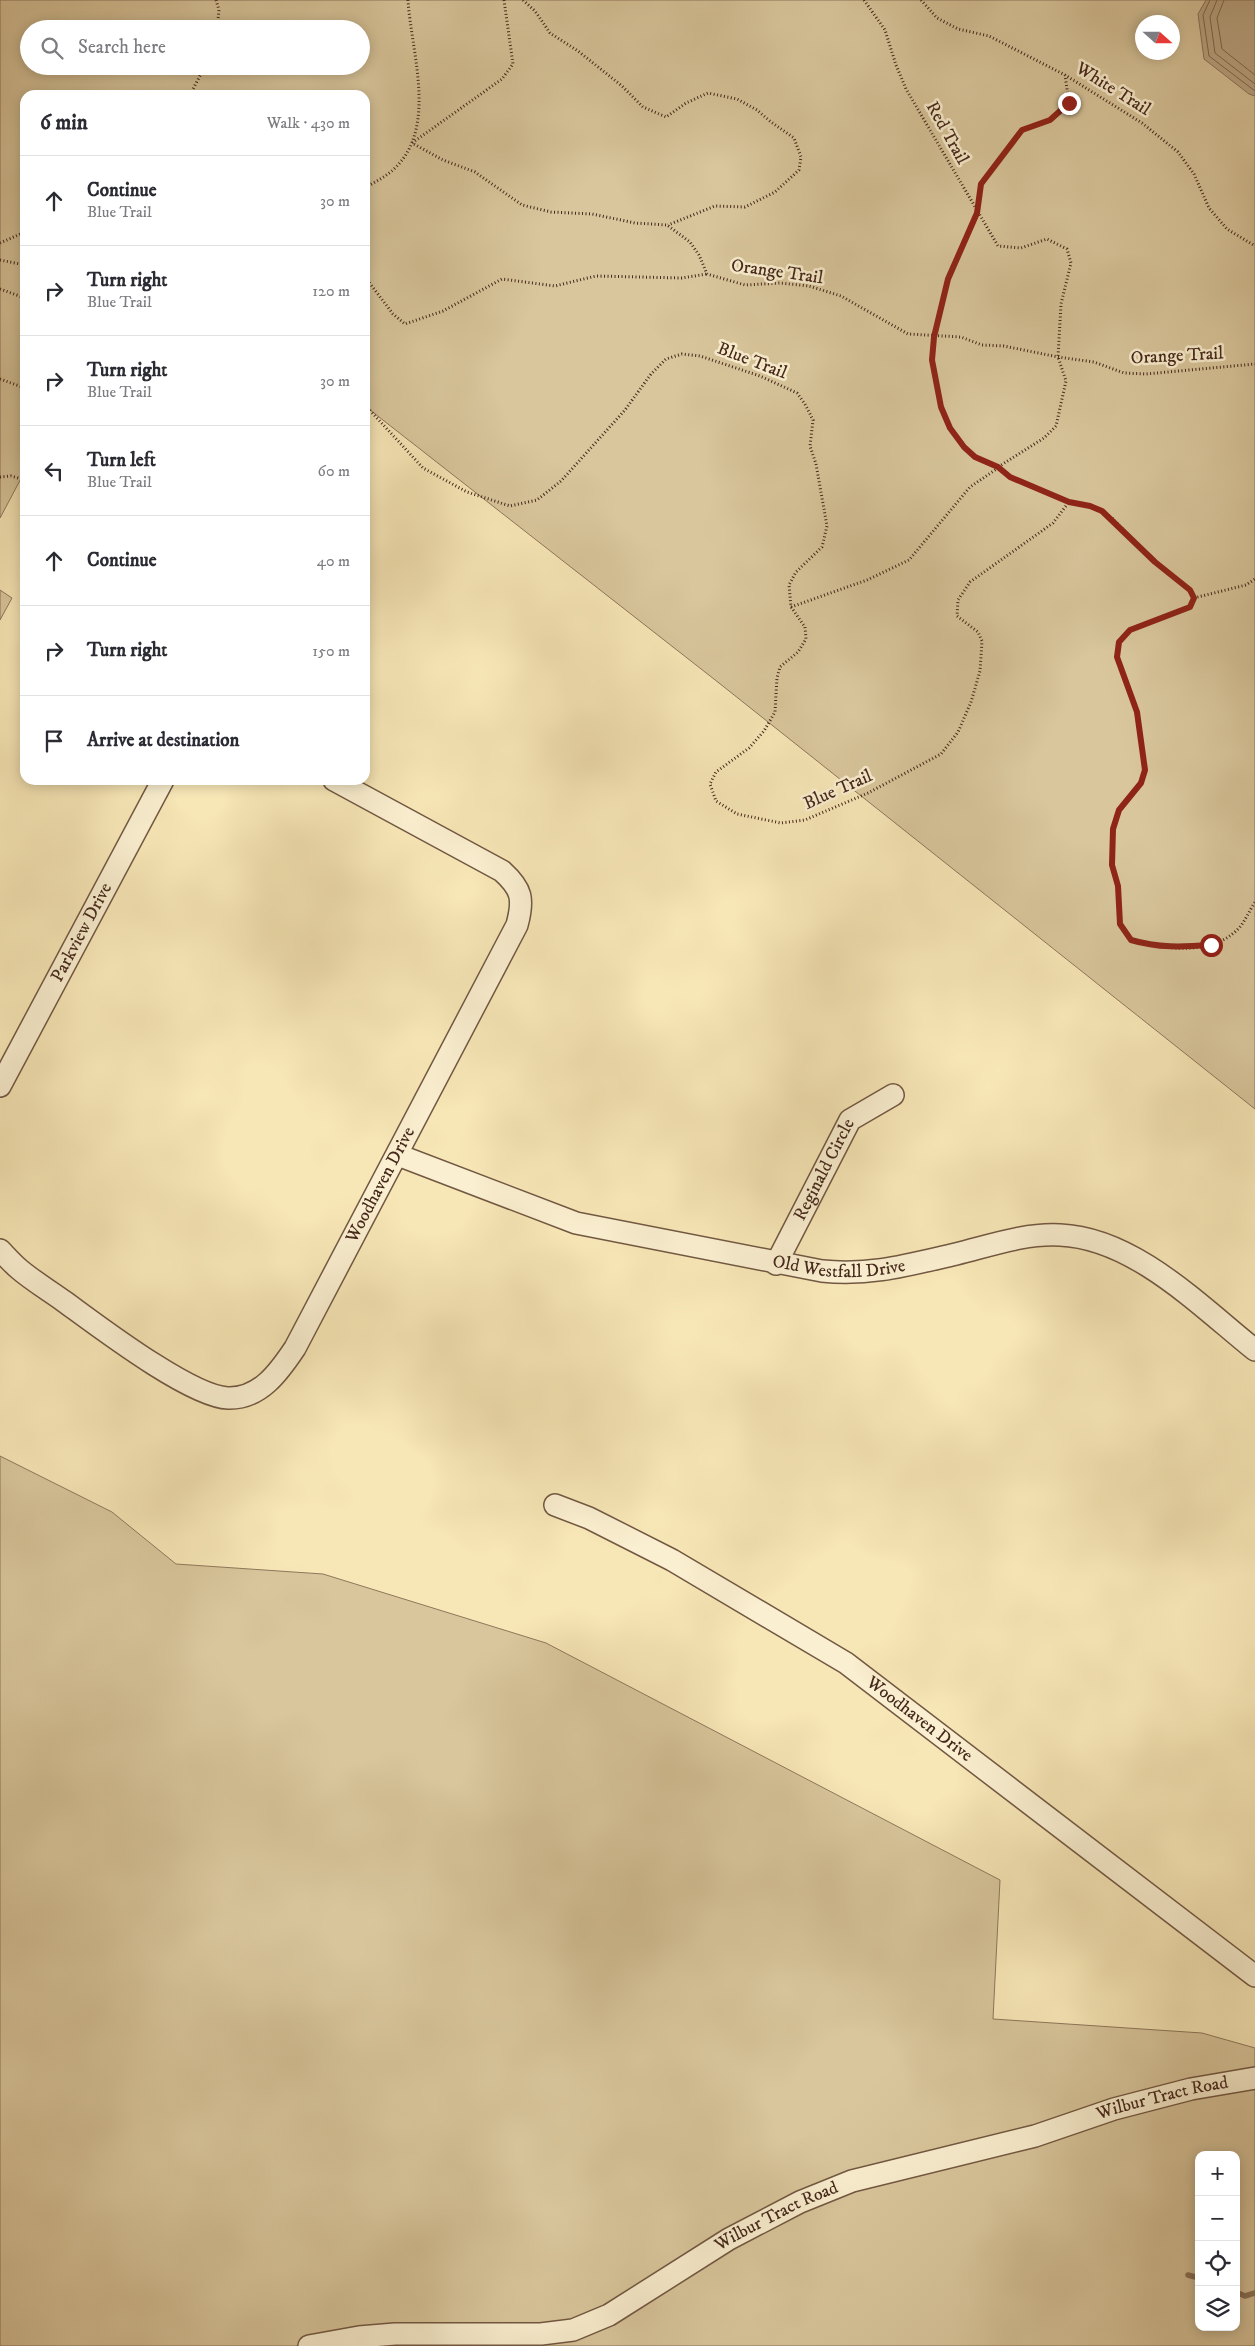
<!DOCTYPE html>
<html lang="en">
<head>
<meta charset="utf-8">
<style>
	:root { --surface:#fff; --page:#f7f7f7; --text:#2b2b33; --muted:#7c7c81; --line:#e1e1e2 }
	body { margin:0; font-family:"IM FELL DW Pica",serif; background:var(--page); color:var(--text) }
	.controls { position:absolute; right:15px; bottom:15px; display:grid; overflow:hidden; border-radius:10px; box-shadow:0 2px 12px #0003 }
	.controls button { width:45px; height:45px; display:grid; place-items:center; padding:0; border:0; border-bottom:1px solid var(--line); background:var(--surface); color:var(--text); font:25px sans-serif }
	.compass { position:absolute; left:1135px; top:15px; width:45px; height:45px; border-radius:50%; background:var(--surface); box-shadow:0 2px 12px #0003; rotate:111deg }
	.stop { position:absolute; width:15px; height:15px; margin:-11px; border:4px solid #8f2418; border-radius:50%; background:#fff }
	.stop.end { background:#8f2418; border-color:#fff; box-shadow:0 1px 5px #0008 }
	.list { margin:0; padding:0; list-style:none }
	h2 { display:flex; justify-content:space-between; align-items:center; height:65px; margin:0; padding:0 20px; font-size:21px }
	h2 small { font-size:16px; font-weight:400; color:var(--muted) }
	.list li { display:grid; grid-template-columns:32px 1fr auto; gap:15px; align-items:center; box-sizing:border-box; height:90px; padding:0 20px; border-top:1px solid var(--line) }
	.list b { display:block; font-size:19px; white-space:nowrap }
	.list p { margin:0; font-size:16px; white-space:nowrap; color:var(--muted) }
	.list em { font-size:16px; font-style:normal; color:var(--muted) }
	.icon { flex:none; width:28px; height:28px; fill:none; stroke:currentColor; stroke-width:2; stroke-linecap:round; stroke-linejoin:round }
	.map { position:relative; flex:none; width:1255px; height:2346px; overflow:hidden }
	.search { position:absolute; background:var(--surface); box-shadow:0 2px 12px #0003; left:20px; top:20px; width:350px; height:55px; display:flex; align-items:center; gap:12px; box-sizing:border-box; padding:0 18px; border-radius:28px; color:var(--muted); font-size:19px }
	.panel { position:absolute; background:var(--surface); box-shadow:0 2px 12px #0003; left:20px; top:90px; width:350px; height:695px; border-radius:15px }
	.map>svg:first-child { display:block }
</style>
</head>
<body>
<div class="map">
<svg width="1255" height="2346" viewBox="0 0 1255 2346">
	<rect width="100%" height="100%" fill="#f7e6b6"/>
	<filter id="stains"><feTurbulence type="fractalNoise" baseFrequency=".004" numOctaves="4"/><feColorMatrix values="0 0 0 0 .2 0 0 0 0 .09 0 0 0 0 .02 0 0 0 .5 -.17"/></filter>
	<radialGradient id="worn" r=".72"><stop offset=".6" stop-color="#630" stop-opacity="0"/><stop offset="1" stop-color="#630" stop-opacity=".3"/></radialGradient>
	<path fill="#d9c69c" stroke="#8f775c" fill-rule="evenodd" d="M0,0h1255v1109l-536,-426 -354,-277v-311h-340v376l-25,47zM1142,22h30v30h-30zM29,29h332v37h-332z
		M0,590l12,8 -12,22z
		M0,1456l112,56 64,52 147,10 223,69 454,237 -7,139 209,14 53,15v298h-1255zM1199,2155h37v172h-37z"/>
	<path fill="#baa582" stroke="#8b7359" d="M1206,0h49v96l-6,-2 -45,-35 -6,-45z"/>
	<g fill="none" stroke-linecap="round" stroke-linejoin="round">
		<path stroke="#80664f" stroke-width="1" d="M1210,0l-7,15 6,41 46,35
			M1217,0l-7,17 5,36 40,31
			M1224,0l-7,18 5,31 33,26"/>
		<path stroke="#8b7359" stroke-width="5.5" d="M1188,2275l11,3
			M1236,2292l9,4 10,-3"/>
		<g stroke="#725842" stroke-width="24">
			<g id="minor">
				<path id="s1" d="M0,1086l163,-306"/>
				<path id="s2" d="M398,1155l178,68 246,48c49,5 86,-6 134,-17 33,-8 69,-21 104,-19 74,3 140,71 195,115"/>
				<path id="s3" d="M0,1250c6,6 12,13 19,19 14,12 31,22 46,33 33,24 126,95 163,96 32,1 51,-26 67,-50l222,-423c7,-26 5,-36 -15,-54l-168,-91"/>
				<path id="s4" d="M776,1264l74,-144 43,-25"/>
				<path id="s5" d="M555,1505l34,13 83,42 174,103 409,313"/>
				<path id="s6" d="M309,2346l50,-9 36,-3h146l32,-4 36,-15 120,-76 71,-37 52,-21 183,-45 79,-27 77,-20 64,-11"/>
			</g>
		</g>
		<path stroke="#45281c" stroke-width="3" stroke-dasharray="1 2.5" stroke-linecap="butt" d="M216,0l3,10 -2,19
			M504,0l9,64 -11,15 -90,64 31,17 32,12 47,33 29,7 41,2 43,9 32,2 23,17 9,13 8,19 38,11 35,-2 29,3 32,10 67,38 53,3 21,8 22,1 54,11 36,5 30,11 22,1 109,-10
			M523,0l12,11 15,22 28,18 44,35 21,21 23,10 20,-14 22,-10 29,6 20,11 14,12 23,16 7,19 -2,13 -24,22 -30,15 -30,-1 -47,19
			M864,0l21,30 11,35 10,24 92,157 23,2 26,-9 20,10 4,14 -10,41 -3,53 8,24 -10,45 -12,12 -46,29 12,10 59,25
			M921,0l16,18 21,11 31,7 76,39 77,48 36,29 16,22 15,34 18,21 28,17
			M190,95l15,-29
			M365,188c11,-7 23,-12 32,-22 40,-42 14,-115 11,-166
			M0,243l25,-11
			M0,260l25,5
			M365,277l28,37 12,10 38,-13 59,-32 53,7 41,-10 86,2 25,-4
			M0,289l25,9
			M0,379l25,9
			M365,405l58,63 44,24 43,14 27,-6 24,-19 64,-71 26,-36 15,-15 16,-5 18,2 60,20 37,17 8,11 8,16 -3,26 6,18 11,62 -5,21 -26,25 -7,13 2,22 14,20 1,12 -8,13 -18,15 -3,11 -2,34 -11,19 -15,17 -33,24 -6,12 6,17 21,13 44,9 24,-3 63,-27 73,-39 17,-22 13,-30 9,-31 2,-30 -4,-9 -21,-16 1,-16 12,-18 83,-59 16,-21 21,4 22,12 43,44 35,27 4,9 -4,9 -60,23 -11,12 -2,15 20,55 8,58 -4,13 -22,27 -6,19 -1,36 6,21 2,38 11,16c32,9 78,16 105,-9 8,-7 13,-20 19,-29
			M998,467l-23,-10 -11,-10 -14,-19 -9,-21 -9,-47 2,-23 13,-58 30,-66 4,-29 42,-54 27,-10 19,-17 -4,-28
			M0,477l11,-1 14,4
			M1194,598l52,-13 9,-6
			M791,607l76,-27 42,-20 61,-73 28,-19"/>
		<use href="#minor" stroke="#faefd0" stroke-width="21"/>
	</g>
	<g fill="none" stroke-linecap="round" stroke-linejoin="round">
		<path stroke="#8f2418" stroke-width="6" d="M1069,103l-19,17 -28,10 -41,54 -4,29 -29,66 -14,58 -2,23 9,47 9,21 14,19 11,10 23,10 12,10 59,25 21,4 12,5 53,51 35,28 4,8 -4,9 -60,23 -11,12 -2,15 20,55 8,58 -4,13 -22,27 -6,19 -1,36 6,21 2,38 11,16c27,8 51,7 80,5"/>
	</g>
	<g text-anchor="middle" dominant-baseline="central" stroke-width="5" stroke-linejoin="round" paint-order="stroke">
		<g font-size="18" fill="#45281c" stroke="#faefd0">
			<text transform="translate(1113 89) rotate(32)">White Trail</text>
			<text transform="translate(947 133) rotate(61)">Red Trail</text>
			<text transform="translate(777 272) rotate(8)">Orange Trail</text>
			<text transform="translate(1177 356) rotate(-3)">Orange Trail</text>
			<text transform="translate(752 361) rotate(21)">Blue Trail</text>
			<text transform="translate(838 790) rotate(-24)">Blue Trail</text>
			<text stroke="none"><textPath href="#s1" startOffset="174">Parkview Drive</textPath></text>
			<text stroke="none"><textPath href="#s4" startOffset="106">Reginald Circle</textPath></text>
			<text stroke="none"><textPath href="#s3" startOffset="546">Woodhaven Drive</textPath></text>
			<text stroke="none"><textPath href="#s2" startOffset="458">Old Westfall Drive</textPath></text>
			<text stroke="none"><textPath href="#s5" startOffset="424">Woodhaven Drive</textPath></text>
			<text stroke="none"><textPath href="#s6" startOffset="904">Wilbur Tract Road</textPath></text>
			<text stroke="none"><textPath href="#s6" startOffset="499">Wilbur Tract Road</textPath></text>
		</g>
	</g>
	<rect width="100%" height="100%" filter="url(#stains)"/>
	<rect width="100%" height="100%" fill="url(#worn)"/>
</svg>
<div class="controls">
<button>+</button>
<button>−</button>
<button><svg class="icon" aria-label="locate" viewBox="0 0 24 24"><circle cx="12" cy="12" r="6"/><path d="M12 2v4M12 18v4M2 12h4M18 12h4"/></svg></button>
<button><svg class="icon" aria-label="layers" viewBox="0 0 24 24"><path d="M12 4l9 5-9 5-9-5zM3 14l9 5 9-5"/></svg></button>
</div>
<svg class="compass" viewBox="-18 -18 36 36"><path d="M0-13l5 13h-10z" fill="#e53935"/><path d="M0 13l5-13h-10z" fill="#7c7c81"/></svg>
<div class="stop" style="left:1211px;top:945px"></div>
<div class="stop end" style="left:1069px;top:103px"></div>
<div class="search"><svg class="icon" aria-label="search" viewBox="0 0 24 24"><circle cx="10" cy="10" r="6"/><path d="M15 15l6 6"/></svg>Search here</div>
<section class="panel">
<h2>6 min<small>Walk · 430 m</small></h2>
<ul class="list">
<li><svg class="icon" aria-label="ahead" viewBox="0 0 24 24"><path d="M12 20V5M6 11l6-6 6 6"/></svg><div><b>Continue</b><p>Blue Trail</p></div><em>30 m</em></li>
<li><svg class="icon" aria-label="right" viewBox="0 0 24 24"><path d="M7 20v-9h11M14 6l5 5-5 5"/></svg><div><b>Turn right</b><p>Blue Trail</p></div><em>120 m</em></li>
<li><svg class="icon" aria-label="right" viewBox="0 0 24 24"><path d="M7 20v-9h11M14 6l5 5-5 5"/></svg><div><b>Turn right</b><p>Blue Trail</p></div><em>30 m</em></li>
<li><svg class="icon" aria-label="left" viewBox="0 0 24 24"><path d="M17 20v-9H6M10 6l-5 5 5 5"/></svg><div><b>Turn left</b><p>Blue Trail</p></div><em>60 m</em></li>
<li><svg class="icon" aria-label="ahead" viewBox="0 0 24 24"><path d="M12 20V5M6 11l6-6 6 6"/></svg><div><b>Continue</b></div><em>40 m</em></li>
<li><svg class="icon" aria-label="right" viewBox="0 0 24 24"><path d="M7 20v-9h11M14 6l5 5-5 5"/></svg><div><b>Turn right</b></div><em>150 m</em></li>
<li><svg class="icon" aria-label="arrive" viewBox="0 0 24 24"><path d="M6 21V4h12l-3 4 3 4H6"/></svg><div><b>Arrive at destination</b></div></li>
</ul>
</section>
</div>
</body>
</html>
